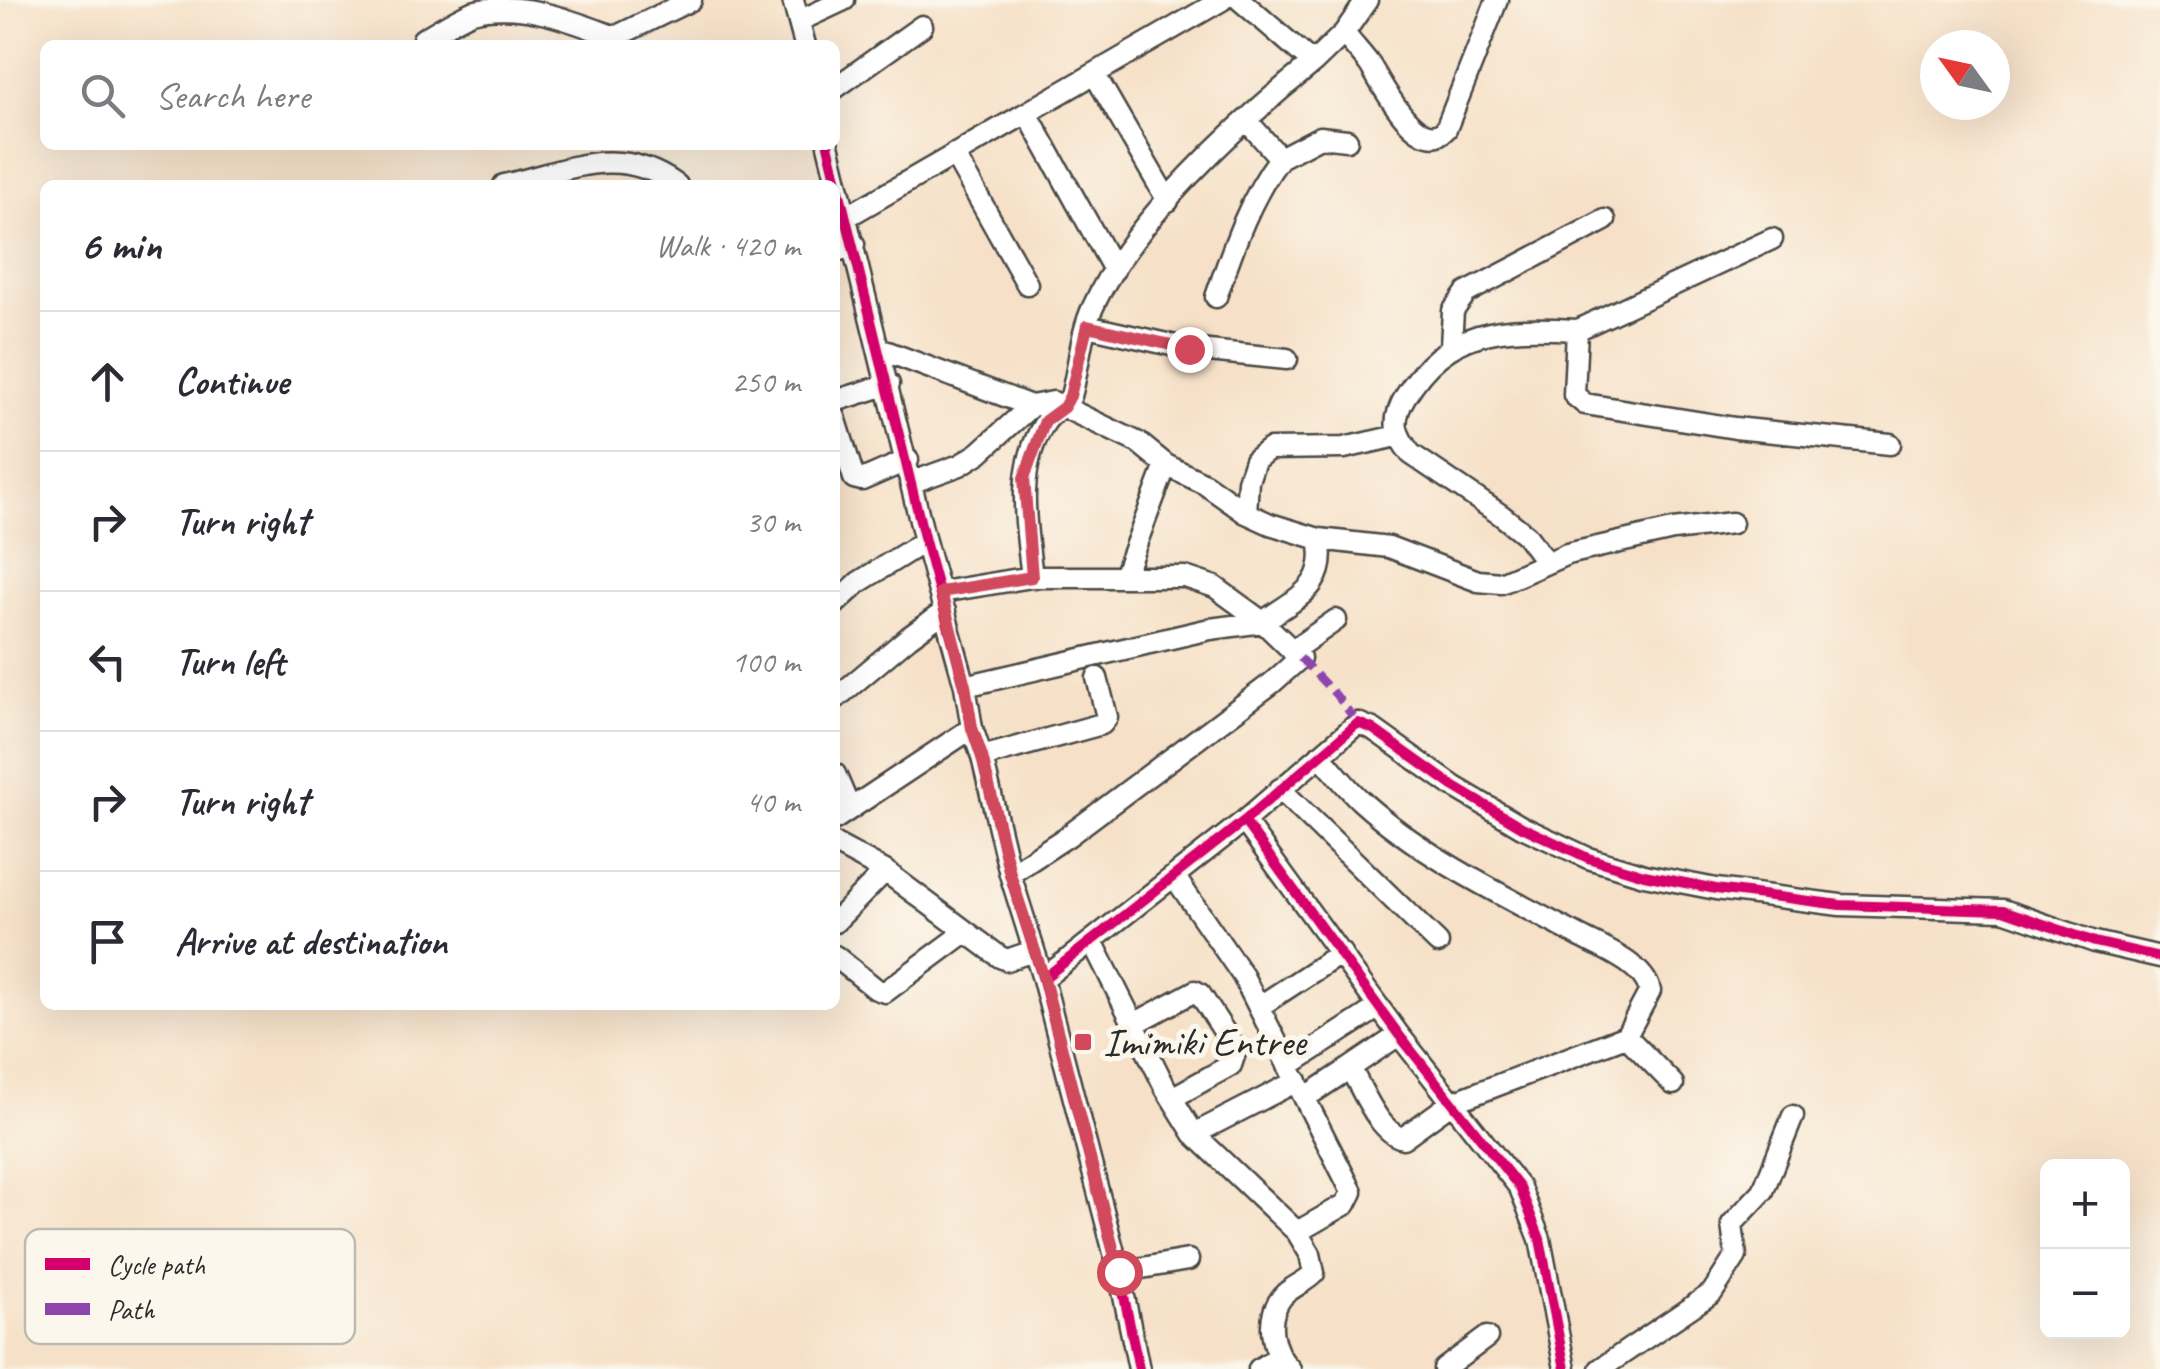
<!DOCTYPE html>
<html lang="en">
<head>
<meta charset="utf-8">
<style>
	:root { --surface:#fff; --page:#f2f2f3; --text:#2b2b33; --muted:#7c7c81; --line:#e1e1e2 }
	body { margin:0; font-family:Caveat,sans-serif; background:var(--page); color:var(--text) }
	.controls { position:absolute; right:30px; bottom:30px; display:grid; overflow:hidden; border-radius:15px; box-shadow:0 10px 40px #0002 }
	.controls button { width:90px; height:90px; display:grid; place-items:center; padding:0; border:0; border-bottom:2px solid var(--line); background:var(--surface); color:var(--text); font:50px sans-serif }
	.compass { position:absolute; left:1920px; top:30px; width:90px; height:90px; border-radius:50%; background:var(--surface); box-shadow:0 10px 40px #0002; rotate:303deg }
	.stop { position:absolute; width:30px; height:30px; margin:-22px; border:8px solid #d1495b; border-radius:50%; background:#fff }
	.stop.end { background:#d1495b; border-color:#fff; box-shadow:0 2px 10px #0008 }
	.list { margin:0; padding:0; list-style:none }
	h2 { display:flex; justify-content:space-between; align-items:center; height:130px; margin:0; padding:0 40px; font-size:42px }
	h2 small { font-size:32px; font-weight:400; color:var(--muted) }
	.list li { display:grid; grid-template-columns:65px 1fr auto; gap:30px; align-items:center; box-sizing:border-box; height:140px; padding:0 40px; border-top:2px solid var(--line) }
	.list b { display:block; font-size:38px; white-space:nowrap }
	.list em { font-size:32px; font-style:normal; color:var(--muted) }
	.icon { flex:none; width:55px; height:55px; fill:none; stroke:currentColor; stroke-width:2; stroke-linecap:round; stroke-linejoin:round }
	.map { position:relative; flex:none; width:2160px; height:1369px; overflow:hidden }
	.search { position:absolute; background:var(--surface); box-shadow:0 10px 40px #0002; left:40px; top:40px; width:800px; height:110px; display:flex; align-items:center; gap:25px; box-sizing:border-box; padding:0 35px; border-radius:15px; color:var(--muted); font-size:38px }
	.panel { position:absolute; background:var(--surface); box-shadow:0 10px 40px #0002; left:40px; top:180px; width:800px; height:830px; border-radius:15px }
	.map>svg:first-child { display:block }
</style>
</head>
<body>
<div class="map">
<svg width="2160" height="1369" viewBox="0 0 2160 1369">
	<rect width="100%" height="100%" fill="#fbf7ec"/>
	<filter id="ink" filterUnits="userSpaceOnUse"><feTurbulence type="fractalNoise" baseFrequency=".01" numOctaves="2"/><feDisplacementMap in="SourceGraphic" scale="20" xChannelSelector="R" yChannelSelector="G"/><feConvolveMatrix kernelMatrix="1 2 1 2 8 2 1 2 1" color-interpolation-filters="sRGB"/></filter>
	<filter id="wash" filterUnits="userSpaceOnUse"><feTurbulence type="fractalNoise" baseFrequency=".0048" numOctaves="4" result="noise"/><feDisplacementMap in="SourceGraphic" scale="40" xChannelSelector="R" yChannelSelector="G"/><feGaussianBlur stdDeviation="2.25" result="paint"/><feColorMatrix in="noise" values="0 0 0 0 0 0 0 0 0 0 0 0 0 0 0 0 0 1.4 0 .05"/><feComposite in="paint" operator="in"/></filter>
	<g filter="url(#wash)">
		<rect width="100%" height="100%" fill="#f6e1c8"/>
	</g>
	<g filter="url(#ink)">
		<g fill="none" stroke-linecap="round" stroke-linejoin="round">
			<g stroke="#494643" stroke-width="25">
				<path id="minor" d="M793,0l12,45
					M1240,0l73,63 31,-30 23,-33
					M799,21l45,-21
					M1344,33c8,11 18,21 26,32 11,18 49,93 76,64l51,-129
					M423,39c16,-9 32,-20 49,-27 46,-12 95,7 138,23h9l72,-35
					M1095,75l73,126
					M835,88l87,-62
					M1027,113l87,157
					M828,145l97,396 40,145 7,42 10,29 28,117 33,105 76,293 20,97
					M954,154l73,130
					M1280,158l40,-21 27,3
					M504,185c63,-14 114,-43 173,0
					M848,216l374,-216
					M835,252l19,-8
					M1216,297c17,-49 33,-98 64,-139l-33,-37
					M1087,326l102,23 98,10
					M1577,330l195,-91
					M1451,345l2,-34 13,-18 139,-73
					M880,349l151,57
					M835,401l54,-17
					M835,417l19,61 8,2 46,-20
					M913,482l47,-17 19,-12 52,-47 22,-4 86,41 27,22 39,19 41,29 24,11 49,15 70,8 89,34 23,2 66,-29 106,-24 59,-7
					M1246,513l2,-32 7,-21 14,-11 75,-1 53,-12
					M1546,562l-20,-27 -25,-20 -90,-61c-16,-20 -20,-33 -6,-57 42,-70 97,-71 172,-67l-3,65 11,9 150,24 155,16
					M1124,576l42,-111
					M1032,577c-6,-51 -17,-107 12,-153 7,-12 19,-16 27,-28 8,-28 9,-62 22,-89 38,-85 147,-186 220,-244
					M941,592l91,-15h153l30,10 48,35c34,-25 66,-35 56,-83
					M835,604l24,-22 66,-41
					M1292,651l44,-31
					M965,686l245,-57 53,-7 37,36 -28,25 -204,153 -58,38
					M835,699l74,-62 36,-26
					M1320,755c13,15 26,32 41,46 63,57 143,95 218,135 23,12 65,28 71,55l-24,45 -175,67 -48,35c-24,-5 -41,-50 -53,-70l49,-33
					M982,757l120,-33 5,-7 -10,-39
					M835,774l15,35
					M1280,789l158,154
					M835,819l137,-91
					M1244,821l114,-98 15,6 80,57 69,41 66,31 56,17 72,14 124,16 163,5 92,32 65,15
					M835,844l50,27 115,86 7,3 26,-9
					M1174,876l69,100 109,216 -6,12 -49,28 13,22 4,19c-9,10 -24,14 -32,24 -17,21 -11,54 8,72
					M835,922l50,-51
					M1092,941l74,148 28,45 103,98
					M835,956l41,33 9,3 81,-60
					M1043,979l201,-158 155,214 121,153 20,51 25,130
					M1260,1006l81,-53
					M1134,1024l61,-33 5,3 36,56 -5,15 -59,33
					M1626,1036l47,48
					M1288,1066l91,-59
					M1306,1097l44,-29
					M1194,1134l103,-53
					M1119,1272l69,-12
					M1259,1369l19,-12
					M1444,1369l43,-32
					M1600,1369l112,-76 24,-37 -4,-32 31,-33 30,-75"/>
			</g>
			<use href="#minor" stroke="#fff" stroke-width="20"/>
			<path stroke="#8e44ad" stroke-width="8" stroke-dasharray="15 8" stroke-linecap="butt" d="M1300,658l36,37 22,28"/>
			<g stroke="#fbf7ec" stroke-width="16">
				<path id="cycleway" d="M828,145l97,396 40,145 7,42 10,29 28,117 33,105 76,293 20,97
					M1244,821l114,-98 15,6 80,57 69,41 66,31 56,17 72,14 124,16 163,5 92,32 65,15
					M1043,979l201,-158 155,214 121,153 20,51 25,130"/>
			</g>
			<use href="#cycleway" stroke="#d6006c" stroke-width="10"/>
		</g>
	</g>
	<g fill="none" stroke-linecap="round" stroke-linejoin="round" filter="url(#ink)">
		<path stroke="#d1495b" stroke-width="12" d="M1119,1272l-75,-293 -34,-105 -28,-117 -10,-29 -7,-42 -24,-94 91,-15 -8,-99 21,-57 19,-14 6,-11 17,-70 102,23"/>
	</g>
	<rect fill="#d1495b" stroke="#fbf7ec" stroke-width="4" x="1073" y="1032" width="20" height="20" rx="5"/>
	<g text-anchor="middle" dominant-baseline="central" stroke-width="10" stroke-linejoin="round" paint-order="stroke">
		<g font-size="40" fill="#2b2b2b" stroke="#fbf7ec" text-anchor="start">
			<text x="1103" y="1042">Imimiki Entree</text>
		</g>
	</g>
	<rect x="25" y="1229" width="330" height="115" rx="15" fill="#fbf7ec" stroke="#bdbab2" stroke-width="2.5"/>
	<rect x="45" y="1258" width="45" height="12" fill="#d6006c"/>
	<rect x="45" y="1303" width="45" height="12" fill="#8e44ad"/>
	<g font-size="28" fill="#2b2b2b">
		<text x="108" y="1274">Cycle path</text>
		<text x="108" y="1319">Path</text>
	</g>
</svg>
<div class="controls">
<button>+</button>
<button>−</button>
</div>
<svg class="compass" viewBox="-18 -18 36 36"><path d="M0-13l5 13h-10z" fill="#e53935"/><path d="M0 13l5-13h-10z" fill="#7c7c81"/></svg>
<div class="stop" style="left:1119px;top:1272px"></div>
<div class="stop end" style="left:1189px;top:349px"></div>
<div class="search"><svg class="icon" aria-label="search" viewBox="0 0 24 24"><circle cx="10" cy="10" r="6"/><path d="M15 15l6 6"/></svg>Search here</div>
<section class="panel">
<h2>6 min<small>Walk · 420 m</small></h2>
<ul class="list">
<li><svg class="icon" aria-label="ahead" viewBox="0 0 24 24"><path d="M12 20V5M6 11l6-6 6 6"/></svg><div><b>Continue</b></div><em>250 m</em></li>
<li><svg class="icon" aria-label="right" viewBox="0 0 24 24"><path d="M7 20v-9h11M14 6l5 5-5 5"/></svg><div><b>Turn right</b></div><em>30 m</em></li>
<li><svg class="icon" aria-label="left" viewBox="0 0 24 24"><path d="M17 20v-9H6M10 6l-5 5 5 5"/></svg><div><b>Turn left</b></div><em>100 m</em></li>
<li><svg class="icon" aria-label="right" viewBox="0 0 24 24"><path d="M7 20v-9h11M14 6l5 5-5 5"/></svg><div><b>Turn right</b></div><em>40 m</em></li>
<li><svg class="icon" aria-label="arrive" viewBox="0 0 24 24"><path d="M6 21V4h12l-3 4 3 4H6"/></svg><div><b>Arrive at destination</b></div></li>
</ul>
</section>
</div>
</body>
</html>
